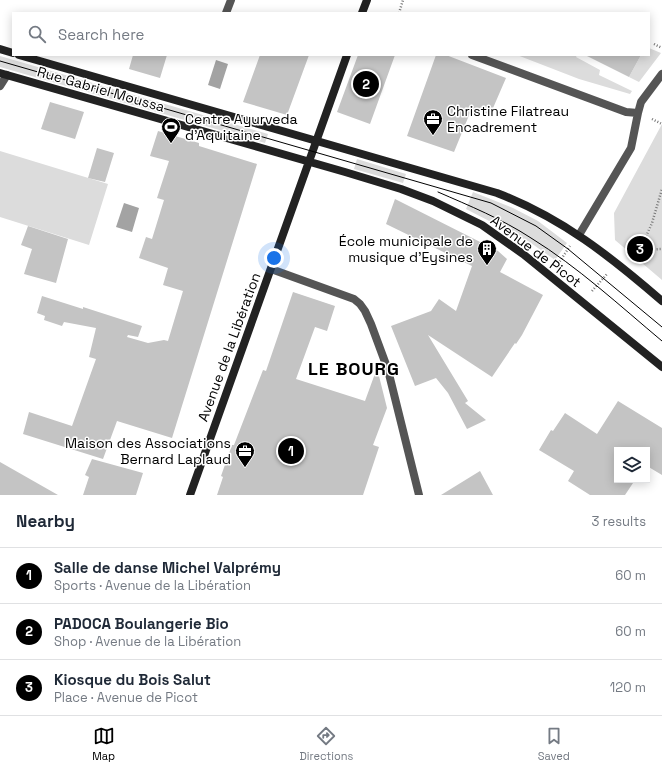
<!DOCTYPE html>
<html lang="en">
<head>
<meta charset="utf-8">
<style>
	:root { --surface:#fff; --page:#f2f2f3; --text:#1f2937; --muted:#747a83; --line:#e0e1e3; --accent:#000 }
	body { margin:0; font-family:"Space Grotesk",sans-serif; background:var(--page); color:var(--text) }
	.controls { position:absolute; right:12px; bottom:12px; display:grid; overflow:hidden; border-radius:0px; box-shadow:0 2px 10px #0003 }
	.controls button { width:36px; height:36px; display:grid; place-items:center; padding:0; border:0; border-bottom:1px solid var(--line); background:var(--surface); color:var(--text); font:20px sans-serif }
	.you { position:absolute; left:274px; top:258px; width:14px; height:14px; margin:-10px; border:3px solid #fff; border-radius:50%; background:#1a73e8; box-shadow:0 0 0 6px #1a73e833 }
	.badge { display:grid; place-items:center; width:26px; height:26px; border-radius:50%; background:var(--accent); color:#fff; font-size:13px; font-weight:700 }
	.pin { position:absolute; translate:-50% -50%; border:2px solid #fff; box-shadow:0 1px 4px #0006 }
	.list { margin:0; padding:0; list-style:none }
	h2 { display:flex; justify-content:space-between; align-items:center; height:52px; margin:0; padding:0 16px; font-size:17px }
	h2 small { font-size:13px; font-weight:400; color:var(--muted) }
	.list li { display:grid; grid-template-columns:26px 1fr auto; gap:12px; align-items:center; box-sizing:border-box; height:56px; padding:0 16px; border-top:1px solid var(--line) }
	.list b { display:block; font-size:15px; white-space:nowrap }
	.list p { margin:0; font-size:13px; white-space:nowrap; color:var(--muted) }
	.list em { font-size:13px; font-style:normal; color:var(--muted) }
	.icon { flex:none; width:22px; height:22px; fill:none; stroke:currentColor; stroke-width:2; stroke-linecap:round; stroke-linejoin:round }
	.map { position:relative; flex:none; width:662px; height:495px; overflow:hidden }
	.search { position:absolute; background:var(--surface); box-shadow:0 2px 10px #0003; left:12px; right:12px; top:12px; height:44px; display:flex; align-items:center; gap:10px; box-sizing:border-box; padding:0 14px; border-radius:0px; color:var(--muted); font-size:15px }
	.sheet { height:220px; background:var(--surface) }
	nav { display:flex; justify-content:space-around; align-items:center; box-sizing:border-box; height:56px; border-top:1px solid var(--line); background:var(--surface); font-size:11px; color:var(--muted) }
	nav a { display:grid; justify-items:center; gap:2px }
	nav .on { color:var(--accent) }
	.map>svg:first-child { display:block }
</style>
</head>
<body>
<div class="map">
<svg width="662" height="495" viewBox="0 0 662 495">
	<rect width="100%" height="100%" fill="#fff"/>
	<path fill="#dcdcdc" d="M649,48l12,5 -22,29 -10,-5 12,-22h8z
		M517,55h60l-1,2 24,13 -1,5 33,16 -2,3 -51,-15z
		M0,56l268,78 -3,9 -265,-76z
		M662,124v156l-47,-40 -1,-27z
		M0,151l108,33 -19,61 -89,-28z
		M357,159l49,15 -3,9 -49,-14z
		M473,192l40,16 25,13 29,22 -12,17 -27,-19 -62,-32z"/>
	<path fill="#a3a3a3" d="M216,60l12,4 -8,25 -12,-4z
		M124,203l15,5 -7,24 -16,-5z"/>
	<path fill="#c4c4c4" d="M133,55h34l-7,23 -31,-9z
		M260,55h49l-22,60 -44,-13z
		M358,55h37l-25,69 -33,-12z
		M436,55h10l60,23 -16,37 -18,-7 -18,44 -47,-16z
		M585,55h56l-12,22z
		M50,102l34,10 -9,27 -34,-10z
		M158,131l41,12v3l58,18 -85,274 -55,-17 -14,38 -80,-25 6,-22 43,14 24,-67 -7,-2 7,-29 -32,-6 -2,4 -18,-6 1,-4 -8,-3 5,-17 41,13v-2l59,19 -4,11 -10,-2 -1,2 21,6 16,-3 4,1 15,-50 -20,-6 5,-17 -29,-10 7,-21 6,2 12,-39 -7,-2 12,-37 -19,-5z
		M97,148l17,5 -9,29 -17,-4z
		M395,199l103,52 9,8 -7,13 43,23 -21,40 -6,9 -1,-1 -23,34 -64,-42 40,66 -3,2 21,17 -19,9 -19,-36 -12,-15 -21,8 -24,-60 40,-15 8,-12 17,12 16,-45 -86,-42z
		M28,226l40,13 -12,44 -32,-9 8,-25 -11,-4z
		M628 250a12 12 0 1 1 24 0a12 12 0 1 1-24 0Z
		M293,292l42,14 -8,25 -12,-4 -19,52 69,22 12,-33 10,40 -14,37 6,2 -16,48h-146l6,-18 -2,-1 11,-31h2l29,-75 3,1z
		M618,401l44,27v47l-15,-9v-16h-30v30h18l-10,15h-35l-22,-14 6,-10 -35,-21 12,-20 2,1 12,-18 32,21z
		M92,459l51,14 -7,22h-53l6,-18 -4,-2z
		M0,462l58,33h-58z
		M480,471l13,24h-52z"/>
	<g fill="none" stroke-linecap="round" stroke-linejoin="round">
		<path stroke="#777" stroke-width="2.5" stroke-dasharray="1 2" stroke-linecap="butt" d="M399,13l4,-13
			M654,44l8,4
			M652,119l10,5
			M640,250l12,-27 10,-34
			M627,253l13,-3 22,-1
			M558,264l12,-18
			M592,291l15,-17"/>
		<path stroke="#555" stroke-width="8" d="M226,13l5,-13"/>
		<path stroke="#555" stroke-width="8" d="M472,55l154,57 12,1
			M0,86l7,-11
			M579,235l52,-87 7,-35 3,-11 21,-28
			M271,269l83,30 6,5 5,7 6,13 17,46 31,125"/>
		<path stroke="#222" stroke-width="8" d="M362,13l5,-13
			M0,49l13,4
			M19,55l478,138c65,25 113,63 165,108
			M0,73l345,99 56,17 32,12 49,24 41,29 139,113
			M190,495l157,-440"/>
		<path stroke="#000" stroke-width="1" d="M0,61l491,142 45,23 32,23 94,78
			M438,192c32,14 64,27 93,46 47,29 88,67 131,103"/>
	</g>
	<defs>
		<g id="office-pin" transform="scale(1)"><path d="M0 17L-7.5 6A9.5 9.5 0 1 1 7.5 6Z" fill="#000" stroke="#fff"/><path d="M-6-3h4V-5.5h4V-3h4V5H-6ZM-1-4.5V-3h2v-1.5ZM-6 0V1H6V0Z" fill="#fff"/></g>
		<g id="stadium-pin" transform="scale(1)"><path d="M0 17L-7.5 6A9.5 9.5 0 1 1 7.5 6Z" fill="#000" stroke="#fff"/><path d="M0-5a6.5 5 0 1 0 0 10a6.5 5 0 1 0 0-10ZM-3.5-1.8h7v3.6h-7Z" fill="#fff"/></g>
		<g id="building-pin" transform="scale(1)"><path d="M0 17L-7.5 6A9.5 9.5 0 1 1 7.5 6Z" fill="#000" stroke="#fff"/><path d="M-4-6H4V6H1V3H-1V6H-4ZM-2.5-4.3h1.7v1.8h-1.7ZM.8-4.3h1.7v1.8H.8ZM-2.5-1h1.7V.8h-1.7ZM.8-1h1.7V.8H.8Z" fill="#fff"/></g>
	</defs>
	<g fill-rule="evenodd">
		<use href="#office-pin" x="433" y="119"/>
		<use href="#stadium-pin" x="171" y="127"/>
		<use href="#building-pin" x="487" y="249"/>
		<use href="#office-pin" x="245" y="451"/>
	</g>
	<g text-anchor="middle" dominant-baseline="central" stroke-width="3" stroke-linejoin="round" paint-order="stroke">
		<g font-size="14" fill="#000" stroke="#fff">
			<text transform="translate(101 89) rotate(16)">Rue Gabriel Moussa</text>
			<text transform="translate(536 251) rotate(37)">Avenue de Picot</text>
			<text transform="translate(229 347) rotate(-70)">Avenue de la Libération</text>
		</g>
		<g font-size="14" fill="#000" stroke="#fff" text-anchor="start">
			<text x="447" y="111">Christine Filatreau<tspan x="447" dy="16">Encadrement</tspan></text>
			<text x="185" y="119">Centre Ayurveda<tspan x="185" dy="16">d’Aquitaine</tspan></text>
			<text x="473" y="241" text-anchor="end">École municipale de<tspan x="473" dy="16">musique d’Eysines</tspan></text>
			<text x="231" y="443" text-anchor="end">Maison des Associations<tspan x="231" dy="16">Bernard Laplaud</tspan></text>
		</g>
		<g font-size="18" font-weight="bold" letter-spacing="1" fill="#000" stroke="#fff">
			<text x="354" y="368">LE BOURG</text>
		</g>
	</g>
</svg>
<div class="controls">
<button><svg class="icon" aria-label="layers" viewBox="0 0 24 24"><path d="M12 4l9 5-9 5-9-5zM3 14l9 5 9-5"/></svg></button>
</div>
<div class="you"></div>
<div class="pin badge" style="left:291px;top:451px">1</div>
<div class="pin badge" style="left:366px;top:84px">2</div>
<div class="pin badge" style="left:640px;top:249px">3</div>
<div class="search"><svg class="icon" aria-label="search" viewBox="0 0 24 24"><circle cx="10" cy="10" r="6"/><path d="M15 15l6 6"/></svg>Search here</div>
</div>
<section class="sheet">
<h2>Nearby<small>3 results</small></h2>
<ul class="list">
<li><span class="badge">1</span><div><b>Salle de danse Michel Valprémy</b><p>Sports · Avenue de la Libération</p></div><em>60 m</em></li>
<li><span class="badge">2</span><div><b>PADOCA Boulangerie Bio</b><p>Shop · Avenue de la Libération</p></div><em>60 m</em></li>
<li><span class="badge">3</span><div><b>Kiosque du Bois Salut</b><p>Place · Avenue de Picot</p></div><em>120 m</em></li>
</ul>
</section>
<nav>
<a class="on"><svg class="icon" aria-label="map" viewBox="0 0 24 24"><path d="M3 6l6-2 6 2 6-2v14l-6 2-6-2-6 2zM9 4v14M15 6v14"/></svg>Map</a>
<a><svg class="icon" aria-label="directions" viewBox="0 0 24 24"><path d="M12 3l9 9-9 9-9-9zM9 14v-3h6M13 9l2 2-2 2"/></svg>Directions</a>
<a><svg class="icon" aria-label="saved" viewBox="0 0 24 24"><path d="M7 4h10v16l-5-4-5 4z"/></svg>Saved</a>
</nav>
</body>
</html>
